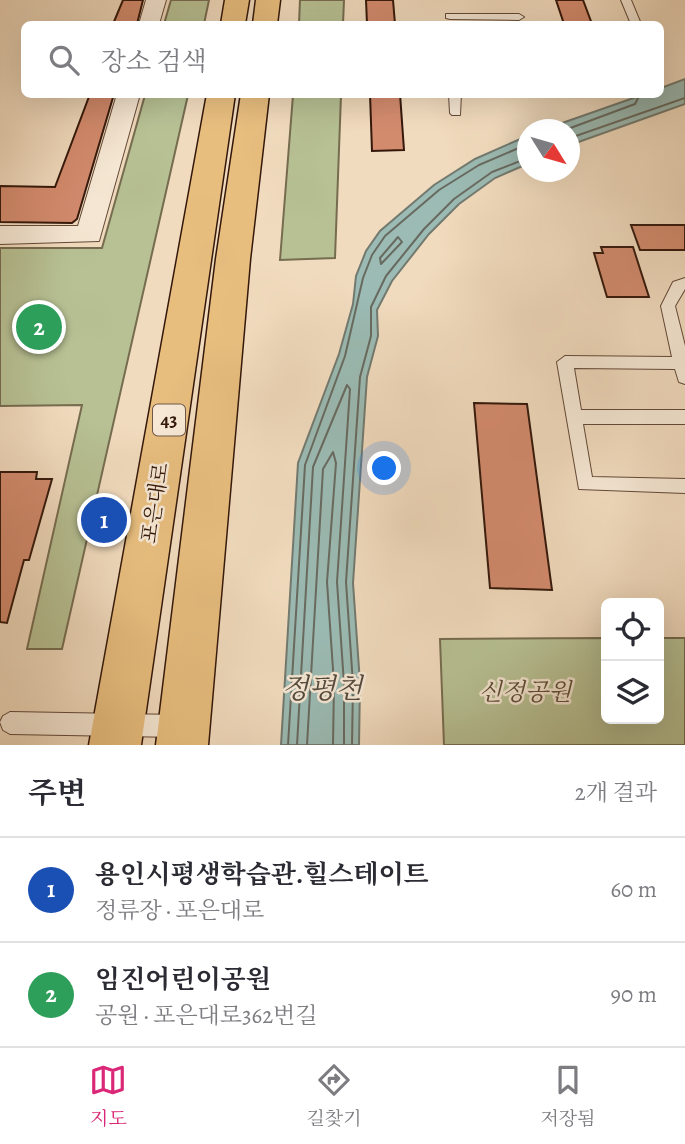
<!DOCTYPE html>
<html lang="ko">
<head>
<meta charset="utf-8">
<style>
	:root { --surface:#fff; --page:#f7f7f7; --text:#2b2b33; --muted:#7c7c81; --line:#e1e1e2; --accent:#db2777 }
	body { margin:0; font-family:Alegreya,"Noto Serif KR",serif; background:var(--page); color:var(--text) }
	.controls { position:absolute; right:21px; bottom:21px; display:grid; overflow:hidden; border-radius:10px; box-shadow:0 7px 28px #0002 }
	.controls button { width:63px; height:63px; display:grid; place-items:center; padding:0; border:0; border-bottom:2px solid var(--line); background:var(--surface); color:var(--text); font:35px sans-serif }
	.compass { position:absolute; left:517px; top:119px; width:63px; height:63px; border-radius:50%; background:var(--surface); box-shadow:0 7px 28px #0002; rotate:127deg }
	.you { position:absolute; left:385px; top:469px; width:24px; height:24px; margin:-18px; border:5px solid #fff; border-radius:50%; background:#1a73e8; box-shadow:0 0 0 10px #1a73e833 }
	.badge { display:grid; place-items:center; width:46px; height:46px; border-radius:50%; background:var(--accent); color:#fff; font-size:23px; font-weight:700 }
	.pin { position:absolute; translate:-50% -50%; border:4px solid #fff; box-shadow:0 2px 7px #0006 }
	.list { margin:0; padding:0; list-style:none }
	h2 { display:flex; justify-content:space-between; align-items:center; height:91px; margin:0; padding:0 28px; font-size:30px }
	h2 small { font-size:23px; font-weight:400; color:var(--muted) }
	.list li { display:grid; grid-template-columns:46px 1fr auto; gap:21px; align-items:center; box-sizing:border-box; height:105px; padding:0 28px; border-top:2px solid var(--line) }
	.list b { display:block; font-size:26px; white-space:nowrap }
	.list p { margin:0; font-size:23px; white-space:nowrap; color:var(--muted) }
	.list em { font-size:23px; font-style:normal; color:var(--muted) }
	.icon { flex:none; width:38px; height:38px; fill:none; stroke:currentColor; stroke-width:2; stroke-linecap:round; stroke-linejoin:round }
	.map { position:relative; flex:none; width:685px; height:745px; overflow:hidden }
	.search { position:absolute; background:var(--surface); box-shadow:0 7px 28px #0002; left:21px; right:21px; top:21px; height:77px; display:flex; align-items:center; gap:18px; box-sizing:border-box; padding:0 24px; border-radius:10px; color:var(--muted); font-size:26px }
	.sheet { height:301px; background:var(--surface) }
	nav { display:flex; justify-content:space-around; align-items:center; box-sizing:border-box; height:98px; border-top:2px solid var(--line); background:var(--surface); font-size:19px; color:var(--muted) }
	nav a { display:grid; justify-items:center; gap:4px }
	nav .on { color:var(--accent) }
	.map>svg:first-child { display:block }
</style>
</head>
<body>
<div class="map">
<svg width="685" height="745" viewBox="0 0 685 745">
	<rect width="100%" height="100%" fill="#f1dbbe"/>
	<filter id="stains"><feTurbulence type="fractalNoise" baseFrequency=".00286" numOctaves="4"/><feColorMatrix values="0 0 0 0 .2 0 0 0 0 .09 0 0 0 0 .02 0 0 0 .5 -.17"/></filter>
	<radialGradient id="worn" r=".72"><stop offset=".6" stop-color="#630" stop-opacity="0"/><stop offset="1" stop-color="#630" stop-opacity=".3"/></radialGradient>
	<path fill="#b7c194" stroke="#766c50" stroke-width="2" d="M171,0h38l-5,24h-40z
		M300,0h44l-1,24h-44z
		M145,95h43l-126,554h-35l55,-244 -82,1v-158h102z
		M293,95h48l-6,163 -55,2z
		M606,638v81h53v-81h26v107h-241l-4,-106z"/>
	<path fill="#9bbbb4" stroke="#727a70" stroke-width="2" d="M685,79v25l-115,41v-15l-25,-1 97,-34 18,-1 1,-6z
		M527,136v28l-32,14 -36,26 -30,30 -37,47 -15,29 1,26 -11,41 -14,206 7,100 -1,62h-78l17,-282 41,-109 14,-50 3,-28 10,-25 14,-20 54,-46 41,-26z"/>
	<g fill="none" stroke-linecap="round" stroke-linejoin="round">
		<path stroke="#686a60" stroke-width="2" d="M565,130l70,-26 5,-10
			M570,138l115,-40
			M398,237l4,5 -21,22 -1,-6z
			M288,745l17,-280 40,-109 18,-78 9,-23 13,-19 54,-46 40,-25 49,-21
			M297,745l16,-278 34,-82 3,4 -13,193 7,102v61
			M307,745l16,-276 10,-17 3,11 -9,119 7,102 -1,61
			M352,745l1,-61 -7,-102 14,-205 11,-41v-29l15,-31 38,-47 30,-30 38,-27 36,-14"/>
	</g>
	<path fill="#d38b6e" stroke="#34180b" stroke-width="2" d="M123,0h20l-6,24h-24z
		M366,0h27l2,24h-28z
		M556,0h27l9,24h-28z
		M90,94h24l-37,125 -5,4 -72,-1v-36l55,1z
		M370,94h30l4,56 -32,1z
		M631,225h54v25h-45z
		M601,247h32l16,50h-42l-13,-44h9z
		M474,403l53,1 25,186 -62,-2z
		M0,472h37l-1,7h16l-23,81h-5l-17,63 -7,-1z"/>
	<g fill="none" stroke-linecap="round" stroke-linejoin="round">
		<g stroke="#634938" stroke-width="2">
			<path id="lane" d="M621,0h10l10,24h-10z
				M446,14h73l5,3 -5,3 -69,-1 -4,-1z
				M449,94h12l-1,21h-8l-2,-2z
				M685,278v11l-10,17 10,40v38l-6,-2 -4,-13 -101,-1 7,42h104v14h-102l9,53 93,2v14l-106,-4 -22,-127 8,-6 107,1 -11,-51 12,-24z
				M10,712l168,3 7,4 4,7 -4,7 -7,4 -168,-3 -7,-4 -3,-8 3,-6z"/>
		</g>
		<g stroke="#634938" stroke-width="2">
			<path id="street" d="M146,0h20l-7,24h-20z
				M117,94h23l-41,147 -99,3v-18h78z"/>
		</g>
		<g stroke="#34180b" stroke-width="3">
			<path id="primary" d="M225,0h24l-4,24h-24z
				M256,0h24l-3,24h-24z
				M207,94h28l-94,651h-52z
				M241,94h28l-19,165 -42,486h-52l60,-486z"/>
		</g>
		<use href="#lane" fill="#f6e8d5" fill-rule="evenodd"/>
		<use href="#street" fill="#f6e8d5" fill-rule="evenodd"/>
		<use href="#primary" fill="#e8be7f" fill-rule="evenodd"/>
	</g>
	<g text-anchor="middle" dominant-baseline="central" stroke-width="5" stroke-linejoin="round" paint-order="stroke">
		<rect fill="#f6e8d5" stroke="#6e5648" stroke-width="2" x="153" y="404.5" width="32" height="31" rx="5"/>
		<g font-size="19" font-weight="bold" fill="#34180b">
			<text x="169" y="420">43</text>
		</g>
		<g font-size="21" fill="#34180b" stroke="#f6e8d5">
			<text transform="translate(155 503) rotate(-81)">포은대로</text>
		</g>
		<g font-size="24" font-style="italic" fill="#5b4b34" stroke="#f6e8d5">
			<text x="525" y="692">신정공원</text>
		</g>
		<g font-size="28" font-style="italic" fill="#53493e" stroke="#f6e8d5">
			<text x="322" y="689">정평천</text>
		</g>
	</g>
	<rect width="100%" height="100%" filter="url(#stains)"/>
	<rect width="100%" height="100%" fill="url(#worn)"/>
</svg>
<div class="controls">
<button><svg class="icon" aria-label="locate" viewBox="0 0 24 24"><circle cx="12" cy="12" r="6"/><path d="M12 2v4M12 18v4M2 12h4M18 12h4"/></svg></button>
<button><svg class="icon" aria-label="layers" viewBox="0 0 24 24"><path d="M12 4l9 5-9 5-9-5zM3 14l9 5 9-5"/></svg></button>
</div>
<svg class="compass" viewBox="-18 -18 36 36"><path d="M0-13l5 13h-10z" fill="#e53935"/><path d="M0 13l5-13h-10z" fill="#7c7c81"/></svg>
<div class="you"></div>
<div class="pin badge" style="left:104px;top:520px;background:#1a4fb4">1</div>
<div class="pin badge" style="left:39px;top:327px;background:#2e9e5b">2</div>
<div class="search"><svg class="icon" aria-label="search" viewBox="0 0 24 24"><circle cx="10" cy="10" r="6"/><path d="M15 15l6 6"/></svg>장소 검색</div>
</div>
<section class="sheet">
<h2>주변<small>2개 결과</small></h2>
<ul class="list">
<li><span class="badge" style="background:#1a4fb4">1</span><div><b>용인시평생학습관.힐스테이트</b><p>정류장 · 포은대로</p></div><em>60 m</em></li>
<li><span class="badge" style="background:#2e9e5b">2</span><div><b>임진어린이공원</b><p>공원 · 포은대로362번길</p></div><em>90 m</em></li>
</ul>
</section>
<nav>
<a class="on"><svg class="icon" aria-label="map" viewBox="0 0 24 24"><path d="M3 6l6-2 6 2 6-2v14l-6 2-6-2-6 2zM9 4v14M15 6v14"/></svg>지도</a>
<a><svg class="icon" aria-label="directions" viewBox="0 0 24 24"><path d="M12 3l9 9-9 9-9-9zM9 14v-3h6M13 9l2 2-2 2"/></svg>길찾기</a>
<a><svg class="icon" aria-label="saved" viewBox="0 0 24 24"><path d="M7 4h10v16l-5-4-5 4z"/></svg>저장됨</a>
</nav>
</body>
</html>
